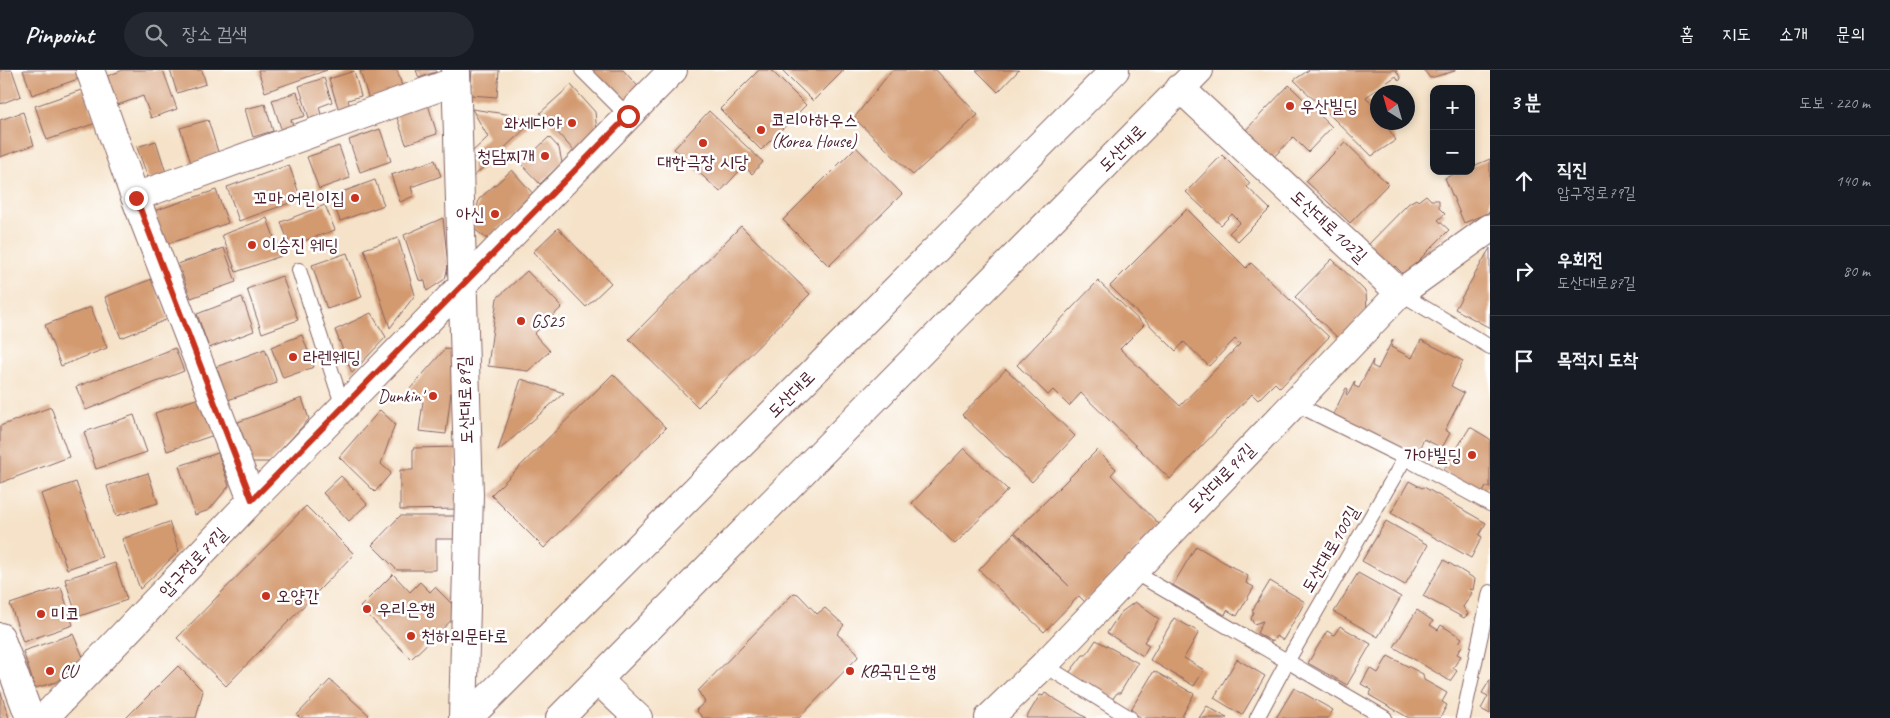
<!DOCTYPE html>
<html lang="ko">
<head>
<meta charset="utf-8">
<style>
	:root { --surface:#171b24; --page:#242831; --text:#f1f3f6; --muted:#9ea1a6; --line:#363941 }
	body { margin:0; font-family:Caveat,"Poor Story",sans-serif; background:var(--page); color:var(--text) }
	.controls { position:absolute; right:15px; top:15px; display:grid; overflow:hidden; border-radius:10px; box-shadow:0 2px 8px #0003 }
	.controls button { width:45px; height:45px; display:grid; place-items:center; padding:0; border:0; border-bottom:1px solid var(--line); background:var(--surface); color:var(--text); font:25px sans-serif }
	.compass { position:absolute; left:1370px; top:15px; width:45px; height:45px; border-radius:50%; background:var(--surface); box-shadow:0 2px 8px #0003; rotate:323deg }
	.stop { position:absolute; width:15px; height:15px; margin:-11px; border:4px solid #c8321e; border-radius:50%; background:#fff }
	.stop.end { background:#c8321e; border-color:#fff; box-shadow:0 1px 5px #0008 }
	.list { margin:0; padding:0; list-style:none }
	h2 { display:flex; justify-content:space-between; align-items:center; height:65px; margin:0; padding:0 20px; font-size:21px }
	h2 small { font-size:16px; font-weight:400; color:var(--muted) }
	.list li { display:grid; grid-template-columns:32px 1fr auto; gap:15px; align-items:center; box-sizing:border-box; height:90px; padding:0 20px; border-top:1px solid var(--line) }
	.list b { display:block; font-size:19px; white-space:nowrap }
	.list p { margin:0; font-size:16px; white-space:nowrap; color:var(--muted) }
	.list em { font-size:16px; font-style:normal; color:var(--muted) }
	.icon { flex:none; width:28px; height:28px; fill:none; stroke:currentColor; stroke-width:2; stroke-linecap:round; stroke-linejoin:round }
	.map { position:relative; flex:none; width:1490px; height:648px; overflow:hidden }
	header { display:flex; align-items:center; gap:30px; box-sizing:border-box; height:70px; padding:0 25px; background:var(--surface); border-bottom:1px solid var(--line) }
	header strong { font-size:24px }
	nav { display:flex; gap:28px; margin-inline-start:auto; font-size:18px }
	.search { width:350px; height:45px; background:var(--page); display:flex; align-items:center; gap:12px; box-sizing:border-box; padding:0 18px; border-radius:28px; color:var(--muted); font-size:19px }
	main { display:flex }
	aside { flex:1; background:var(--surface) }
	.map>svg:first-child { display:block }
</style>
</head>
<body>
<header>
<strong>Pinpoint</strong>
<div class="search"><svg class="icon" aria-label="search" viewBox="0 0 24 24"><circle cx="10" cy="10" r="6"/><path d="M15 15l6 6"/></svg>장소 검색</div>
<nav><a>홈</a><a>지도</a><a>소개</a><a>문의</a></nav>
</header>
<main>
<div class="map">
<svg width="1490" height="648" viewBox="0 0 1490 648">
	<rect width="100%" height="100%" fill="#fff"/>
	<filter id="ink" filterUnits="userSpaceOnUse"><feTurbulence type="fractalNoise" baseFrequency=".02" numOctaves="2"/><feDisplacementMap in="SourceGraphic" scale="10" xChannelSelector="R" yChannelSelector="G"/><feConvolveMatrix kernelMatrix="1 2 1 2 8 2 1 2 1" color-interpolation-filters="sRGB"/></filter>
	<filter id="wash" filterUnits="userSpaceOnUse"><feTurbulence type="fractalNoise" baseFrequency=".0096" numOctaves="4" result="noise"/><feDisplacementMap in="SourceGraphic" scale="20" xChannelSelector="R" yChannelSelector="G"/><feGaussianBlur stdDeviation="1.12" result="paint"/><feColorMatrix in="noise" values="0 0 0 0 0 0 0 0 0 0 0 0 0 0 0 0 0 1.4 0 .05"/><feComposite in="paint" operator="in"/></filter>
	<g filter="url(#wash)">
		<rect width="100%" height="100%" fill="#f5e2c8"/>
		<g id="blocks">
			<path fill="#d39a6f" d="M0,0h12l9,26 -21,8z
				M23,0h55l3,8 -49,17z
				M123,0h40l14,39 -26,9 -8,-22 -28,10 -10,-29z
				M170,0h32l4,14 -29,9z
				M258,0h69l-62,22z
				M397,0l6,19 -34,11 -9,-29z
				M416,0h20v2l-17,6z
				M472,0h27l-2,27 -27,-2z
				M592,0h31l20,22 -21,10z
				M759,0h12l35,35 -45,45 -41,-41z
				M782,0h62l-31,31z
				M892,0h44l42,45 -65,60 -59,-57z
				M976,0h43l-21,22z
				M1309,0h87l5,9 -2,2 -3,-5 -30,21 12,16v9h6l12,18 -24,16 -78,-76z
				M1424,0h31v1l-25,7z
				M354,1l7,25 -13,4 3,11 -11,3 -11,-35z
				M324,8l8,24 -13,5 3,11 -12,3 -11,-35z
				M571,15l24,27 2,21 -22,19 -35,-39z
				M1289,15l43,42 -24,25 -15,-15 -23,24 -28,-27z
				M84,19l12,34 -49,17 -12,-34z
				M297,22l8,24 -14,4 4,11 -12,4 -11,-35z
				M427,31l10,33 -31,10 -11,-32z
				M265,34l8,27 -20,6 -8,-28z
				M472,39l47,7 9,10 -55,51 -1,-25 16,-15z
				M709,41l54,51 -11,12 -8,-8 -24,26 -46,-43z
				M23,42l11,33 -34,12v-37z
				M208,50l11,35 -28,8 -11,-35z
				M380,59l11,32 -31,11 -11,-32z
				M549,67l10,11 3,15 -22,21 -19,-20z
				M156,71l13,41 -21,-4 -11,-31z
				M1345,72l43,42 -38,39 -44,-42z
				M339,76l11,32 -31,11 -12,-32z
				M856,77l46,47 -73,72 -46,-46z
				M1222,85l28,28 -3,4 23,22 -32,32 -9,-8 11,-11 -8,-8 -11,11 -35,-33z
				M1490,89v53l-26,11 -19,-45 16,-7h10v-4z
				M435,90l6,16 -30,11 3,9 -14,6 -9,-27z
				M289,95l12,34 -62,22 -12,-34z
				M512,100l23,26 -48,43 -14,-11 6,-29z
				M375,110l9,25 -44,16 -9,-25z
				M216,120l12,33 -63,22 -11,-34z
				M1426,125l5,5h8v8l6,6 -7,6 11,10 -45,45 -9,-9 -8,8 -24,-24 46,-47 7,-4 2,2z
				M325,135l10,25 -45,16 -9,-24z
				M1187,139l59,59 5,-5 78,74 -49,51 -5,-5 -17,17 -6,-6 -82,85 -89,-86 -12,13 -16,-16 -5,5 -31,-30 81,-84 46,44 -24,24 60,57 60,-62 -5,-5 -26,27 -25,-24 -8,9 -66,-65z
				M267,148l14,38 -45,16 -14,-37z
				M443,148l5,48 -3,13 -18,12 -2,-10 -6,-1 -15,-45z
				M741,156l69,68 -112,113 -69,-68z
				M558,158l53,55 -25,24 -53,-55z
				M398,168l17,57 -25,33 -26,-79z
				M224,178l12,34 -45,16 -13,-34z
				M1490,178v80l-35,-19z
				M347,183l15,44 -35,12 -15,-44z
				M1332,189l34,33 1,18 -28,29 -44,-42z
				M527,201l35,36 -28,27 16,17 -22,20 -40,-5 9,-68z
				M282,206l16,44 -36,13 -15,-44z
				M152,209l16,40 -47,19 -16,-41z
				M242,227l12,34 -45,17 -12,-34z
				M91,237l16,41 -46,18 -16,-41z
				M371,243l15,24 -34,36 -17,-43z
				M302,265l12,32 -31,11 -12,-31z
				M1393,269l-2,8 21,11 9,-18 42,21 -12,25 13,7 -19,37 5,3 -8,15 -18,-9 -9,18 -82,-42 13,-27 2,1 -2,5 2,1 7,-14 -1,5 5,2 14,-28 -1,6 6,3z
				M175,278l9,23 -98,39 -10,-23z
				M265,279l12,34 -49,17 -12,-33z
				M445,279l11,1 -10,84 -27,-3 4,-29 -14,-12z
				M1006,299l69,67 -43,46 -70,-67z
				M613,304l53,54 -122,120 -53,-53z
				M521,309l43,14 -66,58z
				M205,326l12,38 -50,17 -12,-38z
				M302,328l7,21 -39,43h-18l-14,-40z
				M51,337l18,50 -69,26v-57z
				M380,340l15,14 -14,40 10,9 -16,19 -36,-35z
				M134,345l13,37 -51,17 -12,-37z
				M1470,357l20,12v48h-4l-4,7 -39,-23z
				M456,377l2,62 -58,1v-40h13v-22z
				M964,378l44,42 -53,54 -43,-41z
				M1097,380l19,19 -5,6 50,51 -76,76 -6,-6 -35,36 -65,-62 35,-37 55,53 -54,-54z
				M218,383l11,33 -20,24 -14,5 -16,-49z
				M148,403l10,30 -42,13 -9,-30z
				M341,406l26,28 -18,17 -26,-28z
				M1409,411l13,7 2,-1 62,36 -7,12 3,2 -11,21 -80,-45z
				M76,412l26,75 -35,12 -26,-75z
				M306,436l48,48 -128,132 -49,-48z
				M400,446h56l-1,23h-19v31h-39l-25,-25z
				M1386,451l42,24 -23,40 -43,-24z
				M169,452l10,29 -39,38 -18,-50z
				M1196,476l52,30 -2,7 8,4 -17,29 -10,-6 -2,5 -52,-30z
				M1444,490l31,19 -2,11 -2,-1 -2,2 3,2 -9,14 5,7 -4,4 -41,-22z
				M115,493l12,37 -50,17 -12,-38z
				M1358,503l43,24 -23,40 -44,-25z
				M393,504l17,18 10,-10 10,10 5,-5 25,25 -49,47 -51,-52z
				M1270,511l35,21 -22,38 -7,-4 -4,6 -15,-9 6,-12 -9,3 -3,-5 3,-7 -2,-1z
				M61,517l12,38 -50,17 -13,-38z
				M794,523l4,1 19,20 8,-6 19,17 -7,9 20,18 1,5 -59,61h-96l-7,-8 9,-8 -7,-11z
				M1135,532l24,17 -15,23 5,3 -6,11 -36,-23 13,-20z
				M1417,540l16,11 -3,4 8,5 3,-5 21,13 -3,5 3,3 -5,8 4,2 -8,12 4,3 -7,10 -56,-34z
				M1174,548l25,14 -15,26 20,12 -10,16 -44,-26z
				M1340,556l31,18 -24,41 -39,-22 19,-32 7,4z
				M73,564l11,25 -28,23 -21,6 -12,-37z
				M1096,570l42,23 -18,30h-3l-6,8 -42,-28 14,-18h3z
				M1388,586l35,18 1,6 23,13 -5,9 5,3 -7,13h-31l-40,-23 3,-5 -11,-6 9,-16 8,5z
				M1237,589l28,17 -23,39 -28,-17z
				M178,596l25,25 -7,27h-70z
				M1154,601l40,23 -13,24h-39l-12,-7z
				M330,610l39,35 -3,3h-66l-3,-3z
				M1490,610v34l-9,-5 7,-13 -6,-3z
				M1294,618l39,22 -5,8h-52z
				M0,620l9,28h-9z
				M1045,623l42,25h-61l14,-23 3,1z
				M1207,636l20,12h-28z"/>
		</g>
	</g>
	<g filter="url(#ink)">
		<use href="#blocks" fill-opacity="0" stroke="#866362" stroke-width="1"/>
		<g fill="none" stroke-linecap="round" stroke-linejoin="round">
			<g stroke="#866362" stroke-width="16">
				<path id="lane" d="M582,0l46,46
					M299,200l44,137
					M1400,223l90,54
					M1294,333l111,55 85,46
					M1132,501l253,147
					M1044,595l86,53
					M1257,648l31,-58 117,-202
					M1463,648l27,-126"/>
			</g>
			<g stroke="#866362" stroke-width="30">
				<path id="street" d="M90,0l45,127 117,303
					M456,0l13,425 -6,223
					M1180,18l220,205
					M135,127l321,-116
					M0,567l30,81
					M598,610l40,38
					M44,648l208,-218 421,-430
					M989,648l55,-53 356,-372 90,-65"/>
			</g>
			<g stroke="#866362" stroke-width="30">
				<path id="secondary" d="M468,648l647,-648
					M560,648l639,-648"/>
			</g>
			<use href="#lane" stroke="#fff" stroke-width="14"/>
			<use href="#street" stroke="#fff" stroke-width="28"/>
			<use href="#secondary" stroke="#fff" stroke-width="28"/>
		</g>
	</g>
	<g fill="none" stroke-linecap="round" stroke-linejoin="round" filter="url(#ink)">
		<path stroke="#c8321e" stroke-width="6" d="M136,128l116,302 376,-384"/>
	</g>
	<g fill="#c8321e" stroke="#fff" stroke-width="2">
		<circle cx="1290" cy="36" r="5"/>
		<circle cx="572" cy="53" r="5"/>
		<circle cx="761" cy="60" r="5"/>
		<circle cx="703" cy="73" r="5"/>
		<circle cx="545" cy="86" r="5"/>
		<circle cx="355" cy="128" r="5"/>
		<circle cx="495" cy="144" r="5"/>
		<circle cx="252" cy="175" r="5"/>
		<circle cx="521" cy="251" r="5"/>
		<circle cx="293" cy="287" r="5"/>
		<circle cx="433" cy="326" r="5"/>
		<circle cx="1472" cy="385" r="5"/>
		<circle cx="266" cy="526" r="5"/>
		<circle cx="367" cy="539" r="5"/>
		<circle cx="41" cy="544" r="5"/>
		<circle cx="411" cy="566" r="5"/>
		<circle cx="50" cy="601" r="5"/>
		<circle cx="850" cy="601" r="5"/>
	</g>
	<g text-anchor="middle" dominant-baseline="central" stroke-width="5" stroke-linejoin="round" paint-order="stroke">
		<g font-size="18" fill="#4a1f2b" stroke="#fff" text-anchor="start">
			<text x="1300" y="36">우산빌딩</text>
			<text x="771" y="50">코리아하우스<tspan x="771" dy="21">(Korea House)</tspan></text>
			<text x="562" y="53" text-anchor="end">와세다야</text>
			<text x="535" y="86" text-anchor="end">청담찌개</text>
			<text x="703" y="92" text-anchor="middle">대한극장 시당</text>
			<text x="345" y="128" text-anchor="end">꼬마 어린이집</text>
			<text x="485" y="144" text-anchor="end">아신</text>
			<text x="262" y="175">이승진 웨딩</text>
			<text x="531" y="251">GS25</text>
			<text x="303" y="287">라렌웨딩</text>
			<text x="423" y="326" text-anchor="end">Dunkin'</text>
			<text x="1462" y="385" text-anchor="end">가야빌딩</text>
			<text x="276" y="526">오양간</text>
			<text x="377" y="539">우리은행</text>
			<text x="51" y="544">미코</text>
			<text x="421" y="566">천하의문타로</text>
			<text x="60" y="601">CU</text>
			<text x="860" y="601">KB국민은행</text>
		</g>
		<g font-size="18" fill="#4a1f2b" stroke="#fff">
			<text transform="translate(1122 78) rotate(-45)">도산대로</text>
			<text transform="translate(1329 156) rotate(43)">도산대로102길</text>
			<text transform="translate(791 324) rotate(-45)">도산대로</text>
			<text transform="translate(465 330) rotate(-92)">도산대로89길</text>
			<text transform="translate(1221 408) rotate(-46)">도산대로94길</text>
			<text transform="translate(1330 479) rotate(-60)">도산대로100길</text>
			<text transform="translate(193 492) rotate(-46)">압구정로79길</text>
		</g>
	</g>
</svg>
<div class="controls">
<button>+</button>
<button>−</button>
</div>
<svg class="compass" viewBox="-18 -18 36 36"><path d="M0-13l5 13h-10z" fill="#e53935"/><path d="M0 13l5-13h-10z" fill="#9ea1a6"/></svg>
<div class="stop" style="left:628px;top:46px"></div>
<div class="stop end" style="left:136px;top:128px"></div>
</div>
<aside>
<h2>3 분<small>도보 · 220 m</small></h2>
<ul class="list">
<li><svg class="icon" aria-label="ahead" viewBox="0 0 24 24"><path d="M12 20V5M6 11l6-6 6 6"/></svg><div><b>직진</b><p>압구정로79길</p></div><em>140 m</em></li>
<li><svg class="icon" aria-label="right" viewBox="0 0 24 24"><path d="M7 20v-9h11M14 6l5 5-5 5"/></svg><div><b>우회전</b><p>도산대로87길</p></div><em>80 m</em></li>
<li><svg class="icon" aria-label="arrive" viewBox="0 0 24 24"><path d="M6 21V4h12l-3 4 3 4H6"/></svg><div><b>목적지 도착</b></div></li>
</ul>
</aside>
</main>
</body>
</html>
